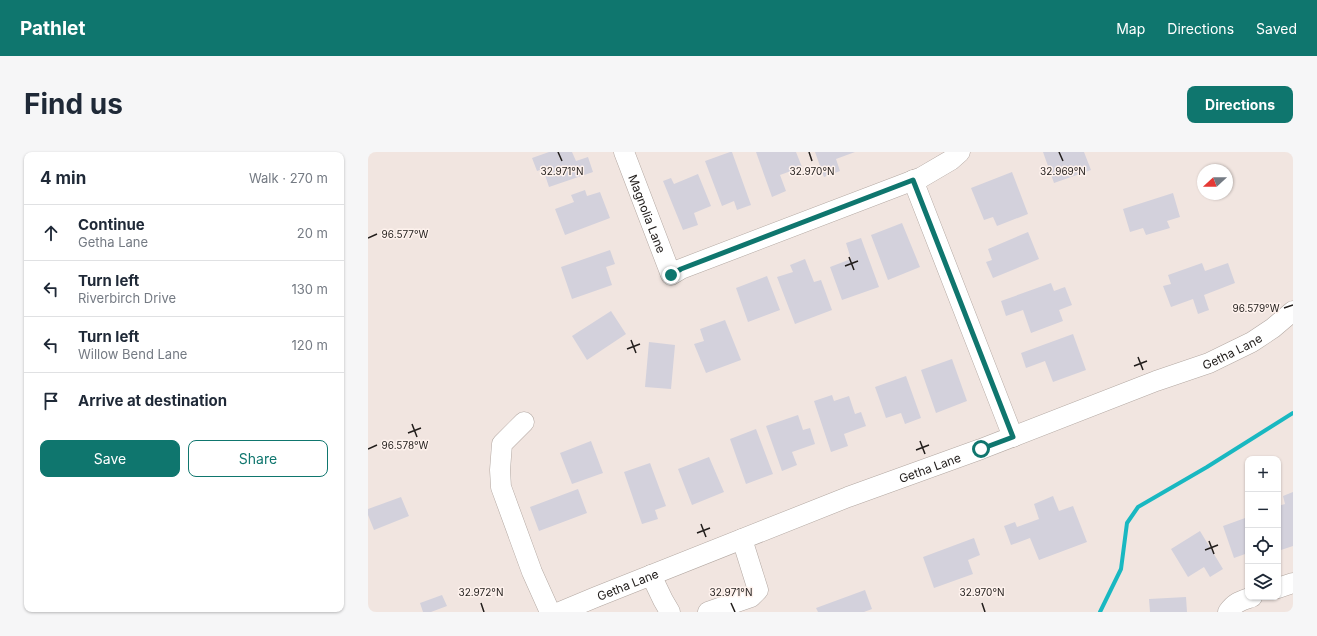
<!DOCTYPE html>
<html lang="en">
<head>
<meta charset="utf-8">
<style>
	:root { --surface:#fff; --page:#f6f6f7; --text:#1f2937; --muted:#747a83; --line:#e0e1e3; --accent:#0f766e }
	body { margin:0; font-family:Inter,sans-serif; background:var(--page); color:var(--text) }
	.controls { position:absolute; right:12px; bottom:12px; display:grid; overflow:hidden; border-radius:8px; box-shadow:0 1px 3px #0004 }
	.controls button { width:36px; height:36px; display:grid; place-items:center; padding:0; border:0; border-bottom:1px solid var(--line); background:var(--surface); color:var(--text); font:20px sans-serif }
	.compass { position:absolute; left:829px; top:12px; width:36px; height:36px; border-radius:50%; background:var(--surface); box-shadow:0 1px 3px #0004; rotate:249deg }
	.stop { position:absolute; width:12px; height:12px; margin:-9px; border:3px solid #0f766e; border-radius:50%; background:#fff }
	.stop.end { background:#0f766e; border-color:#fff; box-shadow:0 1px 4px #0008 }
	.list { margin:0; padding:0; list-style:none }
	h2 { display:flex; justify-content:space-between; align-items:center; height:52px; margin:0; padding:0 16px; font-size:17px }
	h2 small { font-size:13px; font-weight:400; color:var(--muted) }
	.list li { display:grid; grid-template-columns:26px 1fr auto; gap:12px; align-items:center; box-sizing:border-box; height:56px; padding:0 16px; border-top:1px solid var(--line) }
	.list b { display:block; font-size:15px; white-space:nowrap }
	.list p { margin:0; font-size:13px; white-space:nowrap; color:var(--muted) }
	.list em { font-size:13px; font-style:normal; color:var(--muted) }
	.actions { display:flex; gap:8px; padding:12px 16px }
	.actions a { flex:1; padding:9px 0; border:1px solid var(--accent); border-radius:8px; text-align:center; font-size:14px; color:var(--accent) }
	.actions .main { background:var(--accent); color:#fff }
	.icon { flex:none; width:22px; height:22px; fill:none; stroke:currentColor; stroke-width:2; stroke-linecap:round; stroke-linejoin:round }
	.map { position:relative; flex:none; width:925px; height:460px; overflow:hidden; border-radius:8px }
	header { display:flex; align-items:center; gap:24px; box-sizing:border-box; height:56px; padding:0 20px; background:var(--accent); color:#fff }
	header strong { font-size:19px }
	nav { display:flex; gap:22px; margin-inline-start:auto; font-size:14px }
	.intro { display:flex; align-items:center; justify-content:space-between; box-sizing:border-box; height:96px; padding:0 24px }
	h1 { margin:0; font-size:28px }
	.button { padding:10px 18px; border-radius:8px; background:var(--accent); color:#fff; font-size:14px; font-weight:700 }
	main { display:flex; gap:24px; padding:0 24px }
	aside { flex:1; background:var(--surface); border-radius:8px; box-shadow:0 1px 3px #0004 }
	.map>svg:first-child { display:block }
</style>
</head>
<body>
<header>
<strong>Pathlet</strong>
<nav><a>Map</a><a>Directions</a><a>Saved</a></nav>
</header>
<div class="intro"><h1>Find us</h1><a class="button">Directions</a></div>
<main>
<aside>
<h2>4 min<small>Walk · 270 m</small></h2>
<ul class="list">
<li><svg class="icon" aria-label="ahead" viewBox="0 0 24 24"><path d="M12 20V5M6 11l6-6 6 6"/></svg><div><b>Continue</b><p>Getha Lane</p></div><em>20 m</em></li>
<li><svg class="icon" aria-label="left" viewBox="0 0 24 24"><path d="M17 20v-9H6M10 6l-5 5 5 5"/></svg><div><b>Turn left</b><p>Riverbirch Drive</p></div><em>130 m</em></li>
<li><svg class="icon" aria-label="left" viewBox="0 0 24 24"><path d="M17 20v-9H6M10 6l-5 5 5 5"/></svg><div><b>Turn left</b><p>Willow Bend Lane</p></div><em>120 m</em></li>
<li><svg class="icon" aria-label="arrive" viewBox="0 0 24 24"><path d="M6 21V4h12l-3 4 3 4H6"/></svg><div><b>Arrive at destination</b></div></li>
</ul>
<div class="actions"><a class="main">Save</a><a>Share</a></div>
</aside>
<div class="map">
<svg width="925" height="460" viewBox="0 0 925 460">
	<rect width="100%" height="100%" fill="#f1e5e0"/>
	<g fill="none" stroke-linecap="round" stroke-linejoin="round">
		<path stroke="#19b8c1" stroke-width="4" d="M732,460l21,-43 6,-46 11,-16 69,-40 86,-54"/>
	</g>
	<path fill="#d3d1dc" d="M181,0h23l4,9 12,-4 5,15 -44,15 -6,-18 -6,2 -5,-13z
		M362,0h2l19,53 -14,5 -3,-9 -12,5 -17,-45z
		M388,0h40l6,15 -22,8 6,16 -14,6z
		M447,0h40l-19,7 4,12 -16,6z
		M675,0h41l7,18 -37,13z
		M644,20l16,42 -31,12 -4,-9 -9,3 -13,-32z
		M330,22l13,32 -17,7 4,12 -15,5 -20,-49 8,-3 3,6z
		M217,38l2,6 13,-4 10,26 -45,17 -10,-26 19,-7 -3,-7z
		M805,41l7,24 -13,4 3,7 -24,7 -3,-7 -13,4 -7,-23z
		M534,71l18,44 -32,13 -17,-45z
		M660,80l11,27 -46,19 -7,-16 6,-2 -4,-11z
		M493,86l18,49 -37,13 -12,-33 21,-8 -5,-16z
		M242,98l5,14 -9,3 6,18 -40,14 -11,-32z
		M437,107l9,23 7,-2 11,30 -37,14 -18,-47 16,-5 -3,-7z
		M834,111l3,8 23,-8 7,20 -31,12 5,15 -11,4 -5,-15 -22,8 -8,-21 8,-2 -3,-9z
		M399,124l13,34 -32,12 -12,-34z
		M683,131l3,8 11,-4 7,18 -13,5 4,11 -32,12 -8,-23 -17,6 -5,-15z
		M243,159l15,23 -39,26 -15,-24z
		M357,168l16,40 -35,13 -12,-29 10,-3 -4,-12z
		M705,182l13,36 -33,12 -8,-21 -19,7 -5,-15z
		M281,190l26,3 -4,44 -26,-2z
		M584,207l15,42 -31,12 -15,-43z
		M538,224l15,42 -16,6 -4,-11 -15,5 -11,-31z
		M464,243l2,6 15,-5 6,18 6,-2 5,14 -22,8 4,12 -17,6 -17,-51z
		M430,263l5,15 7,-2 5,16 -23,8 5,13 -15,6 -16,-45z
		M388,277l17,45 -27,10 -16,-45z
		M223,289l12,32 -31,11 -12,-31z
		M341,305l15,35 -32,13 -14,-36z
		M282,311l16,43 -11,4 3,9 -16,5 -18,-52z
		M210,337l9,24 -48,18 -9,-24z
		M925,340v54l-12,4 -3,-9v-35l7,-2 -2,-8z
		M685,344l6,15 14,-5 14,36 -48,18 -9,-22 -19,7 -7,-19 11,-4 2,5 22,-8 -5,-15z
		M33,345l8,19 -35,14 -6,-15v-6z
		M880,365v36l-14,5 -11,-32z
		M832,379l23,38 -13,8 -6,-10 -16,10 -17,-28z
		M606,386l6,17 -12,5 5,14 -39,14 -11,-31z
		M497,438l7,19 -8,3h-46l-2,-4z
		M74,443l5,11 -16,6h-8l-3,-9z
		M818,445l1,15h-37l-1,-13z"/>
	<g fill="none" stroke-linecap="round" stroke-linejoin="round">
		<g stroke="#b3a8a2" stroke-width="21">
			<g id="minor">
				<path id="s1" d="M256,0l47,123 10,-6 241,-92 29,-17 9,-8"/>
				<path d="M545,28l100,257"/>
				<path d="M156,270l-22,22 -2,26 1,17 31,85 18,40"/>
				<path d="M283,423l12,25 7,12"/>
				<path d="M910,436l15,-5"/>
				<path id="s2" d="M192,460l36,-15 252,-100 133,-48 175,-68 53,-18 43,-21 21,-14 20,-17"/>
				<path d="M340,460l43,-15 7,-7 -16,-51"/>
				<path d="M860,460c7,-10 13,-11 24,-15"/>
			</g>
		</g>
		<use href="#minor" stroke="#fff" stroke-width="20"/>
	</g>
	<g fill="none" stroke-linecap="round" stroke-linejoin="round">
		<path stroke="#0f766e" stroke-width="5" d="M303,123l10,-6 232,-89 100,257 -32,12"/>
	</g>
	<path fill="none" stroke="#211d1b" stroke-width="1.5" d="M190,0l4,9M441,0l3,9M691,0l4,9M0,86l9,-4M481,105l5,13M477,114l13,-5M916,156l9,-3M263,188l5,13M259,197l13,-5M770,205l5,13M766,214l13,-5M44,272l5,13M40,281l13,-5M552,289l5,13M0,297l9,-4M548,298l13,-5M333,372l5,13M329,381l13,-5M841,389l5,13M837,398l13,-5M113,451l3,9M363,451l4,9M614,451l3,9"/>
	<g text-anchor="middle" dominant-baseline="central" stroke-width="3" stroke-linejoin="round" paint-order="stroke">
		<g font-size="12" fill="#211d1b" stroke="#fef2ed">
			<text stroke="none"><textPath href="#s1" startOffset="66">Magnolia Lane</textPath></text>
			<text stroke="none"><textPath href="#s2" startOffset="721">Getha Lane</textPath></text>
			<text stroke="none"><textPath href="#s2" startOffset="397">Getha Lane</textPath></text>
			<text stroke="none"><textPath href="#s2" startOffset="73">Getha Lane</textPath></text>
		</g>
	</g>
	<g font-size="10" text-anchor="middle" fill="#211d1b" stroke="#fef2ed" stroke-width="3" stroke-linejoin="round" paint-order="stroke">
		<text x="194" y="23">32.971°N</text>
		<text x="444" y="23">32.970°N</text>
		<text x="695" y="23">32.969°N</text>
		<text x="37" y="86">96.577°W</text>
		<text x="888" y="160">96.579°W</text>
		<text x="37" y="297">96.578°W</text>
		<text x="113" y="444">32.972°N</text>
		<text x="363" y="444">32.971°N</text>
		<text x="614" y="444">32.970°N</text>
	</g>
</svg>
<div class="controls">
<button>+</button>
<button>−</button>
<button><svg class="icon" aria-label="locate" viewBox="0 0 24 24"><circle cx="12" cy="12" r="6"/><path d="M12 2v4M12 18v4M2 12h4M18 12h4"/></svg></button>
<button><svg class="icon" aria-label="layers" viewBox="0 0 24 24"><path d="M12 4l9 5-9 5-9-5zM3 14l9 5 9-5"/></svg></button>
</div>
<svg class="compass" viewBox="-18 -18 36 36"><path d="M0-13l5 13h-10z" fill="#e53935"/><path d="M0 13l5-13h-10z" fill="#747a83"/></svg>
<div class="stop" style="left:613px;top:297px"></div>
<div class="stop end" style="left:303px;top:123px"></div>
</div>
</main>
</body>
</html>
